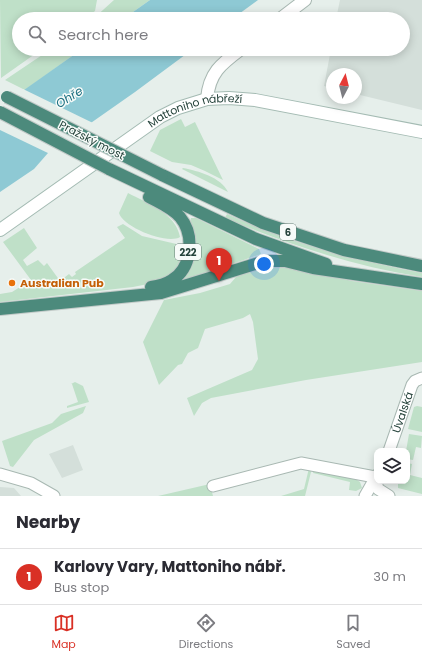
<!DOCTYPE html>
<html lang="en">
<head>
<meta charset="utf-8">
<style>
	:root { --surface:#fff; --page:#f2f2f3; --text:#2b2b33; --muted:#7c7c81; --line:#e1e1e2; --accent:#d93025 }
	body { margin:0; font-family:Poppins,sans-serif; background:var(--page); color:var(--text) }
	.controls { position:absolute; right:12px; bottom:12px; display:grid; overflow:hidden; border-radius:8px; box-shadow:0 2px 10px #0003 }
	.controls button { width:36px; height:36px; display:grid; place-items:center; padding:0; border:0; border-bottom:1px solid var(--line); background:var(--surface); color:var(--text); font:20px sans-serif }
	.compass { position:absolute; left:326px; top:68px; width:36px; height:36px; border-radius:50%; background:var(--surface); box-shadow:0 2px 10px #0003; rotate:7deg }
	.you { position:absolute; left:264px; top:264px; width:14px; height:14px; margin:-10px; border:3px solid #fff; border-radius:50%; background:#1a73e8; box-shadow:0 0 0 6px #1a73e833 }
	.badge { display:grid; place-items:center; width:26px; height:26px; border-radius:50%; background:var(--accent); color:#fff; font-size:13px; font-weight:700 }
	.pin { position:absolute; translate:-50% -33px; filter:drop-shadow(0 1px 2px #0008) }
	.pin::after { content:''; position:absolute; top:21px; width:14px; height:12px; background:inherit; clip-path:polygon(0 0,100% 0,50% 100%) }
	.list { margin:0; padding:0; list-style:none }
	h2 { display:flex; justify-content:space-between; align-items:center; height:52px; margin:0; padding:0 16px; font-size:17px }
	h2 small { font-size:13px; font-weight:400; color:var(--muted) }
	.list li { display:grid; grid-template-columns:26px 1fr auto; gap:12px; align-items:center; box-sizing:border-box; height:56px; padding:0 16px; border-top:1px solid var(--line) }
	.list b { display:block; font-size:15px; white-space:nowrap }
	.list p { margin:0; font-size:13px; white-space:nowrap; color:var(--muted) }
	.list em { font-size:13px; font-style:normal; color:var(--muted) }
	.icon { flex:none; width:22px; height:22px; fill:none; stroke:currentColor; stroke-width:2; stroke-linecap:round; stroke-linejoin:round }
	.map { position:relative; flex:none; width:422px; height:496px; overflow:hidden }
	.search { position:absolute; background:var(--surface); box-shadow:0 2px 10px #0003; left:12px; right:12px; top:12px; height:44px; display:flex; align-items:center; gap:10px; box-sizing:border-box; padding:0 14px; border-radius:22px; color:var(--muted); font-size:15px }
	.sheet { height:108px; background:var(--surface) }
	nav { display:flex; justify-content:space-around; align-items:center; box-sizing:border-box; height:56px; border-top:1px solid var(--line); background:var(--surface); font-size:11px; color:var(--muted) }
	nav a { display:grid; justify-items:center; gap:2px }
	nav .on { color:var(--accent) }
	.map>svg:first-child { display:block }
</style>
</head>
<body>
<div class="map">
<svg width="422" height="496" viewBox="0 0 422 496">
	<rect width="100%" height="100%" fill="#e6efeb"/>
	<path fill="#d4dfda" d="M340,0h82v110l-66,-16v-20h-24v14l-8,-2 7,-37h72v-30h-67z
		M73,445l10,25 -21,8 -13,-24z
		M0,487l14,1 7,8h-21z"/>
	<path fill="#bfe0c8" d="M0,0h97l-2,11 -11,8h-65v30h23l-41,29z
		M114,0h36l-27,19h-30z
		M51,49h31l-57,41 -20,-10z
		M181,119l4,8 10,-5 28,58 -18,-9 -14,-6 -19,-3 -22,-11 10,-21z
		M183,168c15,3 38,9 45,24l-46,-23z
		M128,193c19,10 48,20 52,44 -13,8 -57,-10 -61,-24z
		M227,214c63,29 127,46 195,59v4c-68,-11 -133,-32 -197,-59z
		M191,218h5l63,31 2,5 -76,26 -1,-3c8,-14 15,-27 10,-43 -1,-6 -5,-10 -3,-16z
		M123,224l19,12 43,10 -2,13 -8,12 -17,11 -25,5 -133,15v-8l12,-2 19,-12 -28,-38 21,-14 13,20 -14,12 4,6 11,-6 6,6 3,-3 13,18 9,-7 3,3 4,-3 -1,-2 50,-34 -8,-11z
		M280,266l40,7 32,8 70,10v71l-116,18 -95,18 -9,5 -8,13 -7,-18 65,-28 6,-11 -5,-37 -3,-8 -7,4 -38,11 -7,19 -10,5 -6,11 -4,1 -19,20 -16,-43 21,-42 36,-7 30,-9 6,-7 18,-7z
		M75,382l8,4 6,16 -22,6v-2l11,-4 -6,-18h-1z
		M86,406l-3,7 -49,27 -21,27 -3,-1 -8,-25 50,-18 9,-9z
		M417,406l5,1v25l-14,-3 6,-22z
		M409,434l13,2 -1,12 -5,-1 -3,13 -6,-1v-8h-1z
		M407,463l5,1 -2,11 12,3v16l-24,-6v-7h9z
		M309,468l2,4 -6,24h-24l23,-7z
		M314,469l40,9 6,4 2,6 -6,3 -7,-1 1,-8 -37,-9z
		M210,484l3,12h-55z"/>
	<path fill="#8ec9d4" d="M150,0h108l-26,19h-109z
		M82,49h111l-58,43 -87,61 -14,16 -34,23v-85z"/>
	<path fill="#e6efeb" d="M23,89l70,34 -43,31 -50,-24v-25z"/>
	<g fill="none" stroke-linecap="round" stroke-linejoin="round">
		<g stroke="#a8b8b2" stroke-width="13">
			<g id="minor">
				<path id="s1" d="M389,451l23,-66 3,-4 7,-3"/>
				<path d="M0,474l31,9 23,13"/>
				<path d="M213,486l88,-23 74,14 3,12 11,7"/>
				<path d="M365,496l12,-21"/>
			</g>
		</g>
		<g stroke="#a8b8b2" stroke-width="14">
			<path id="tertiary" d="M280,19l25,-19
				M207,99c2,-26 14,-35 34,-50"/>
		</g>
		<g stroke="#a4bbb3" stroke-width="14">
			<g id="secondary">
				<path id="s2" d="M0,230l160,-113 18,-9 29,-9 22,-1 26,2 167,32"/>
			</g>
		</g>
		<g stroke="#c2cac8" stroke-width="14">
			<path id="trunk" d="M109,169l147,70 70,25
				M162,175l101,48 81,27 78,16
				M149,197c11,6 23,11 31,20 15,18 12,51 -8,63 -6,4 -14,6 -21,7
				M0,309l161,-16 104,-32h20l28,7 109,16"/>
		</g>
		<use href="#minor" stroke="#fff" stroke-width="11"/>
		<use href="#tertiary" stroke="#fff" stroke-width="12"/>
		<use href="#secondary" stroke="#fff" stroke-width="12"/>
		<use href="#trunk" stroke="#4c8a7c" stroke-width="12"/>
		<g stroke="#c2cac8" stroke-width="14" stroke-linecap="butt">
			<path id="trunk-bridge" d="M7,97l155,78
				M0,112l109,57"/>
		</g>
		<use href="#trunk-bridge" stroke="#4c8a7c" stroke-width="12"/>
	</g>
	<circle fill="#e8710a" stroke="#f7fbf9" stroke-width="1.5" cx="12" cy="283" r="4"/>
	<g text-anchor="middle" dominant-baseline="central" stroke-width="3" stroke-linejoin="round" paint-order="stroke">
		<g fill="#f7fbf9" stroke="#637a73" stroke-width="1">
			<rect x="280" y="224" width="16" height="16" rx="3"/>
			<rect x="175" y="244" width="26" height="16" rx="3"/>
		</g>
		<g font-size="10" font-weight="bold" fill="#24423a">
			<text x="288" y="232">6</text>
			<text x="188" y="252">222</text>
		</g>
		<g font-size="11" fill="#24423a" stroke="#f7fbf9">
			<text stroke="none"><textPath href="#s2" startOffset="232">Mattoniho nábřeží</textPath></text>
			<text transform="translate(92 140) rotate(27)">Pražský most</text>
			<text stroke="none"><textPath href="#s1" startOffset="41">Úvalská</textPath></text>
		</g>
		<g font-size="11" font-weight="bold" fill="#c56008" stroke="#f7fbf9" text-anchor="start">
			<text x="20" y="283">Australian Pub</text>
		</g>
		<g font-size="12" font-style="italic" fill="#1c6f80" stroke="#f7fbf9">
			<text transform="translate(69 97) rotate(-32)">Ohře</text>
		</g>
	</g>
</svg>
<div class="controls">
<button><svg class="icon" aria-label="layers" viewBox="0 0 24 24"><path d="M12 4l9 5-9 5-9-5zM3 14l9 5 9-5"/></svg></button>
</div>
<svg class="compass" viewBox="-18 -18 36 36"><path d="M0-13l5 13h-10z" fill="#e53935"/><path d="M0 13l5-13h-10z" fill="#7c7c81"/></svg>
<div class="you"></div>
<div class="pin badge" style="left:219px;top:281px">1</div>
<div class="search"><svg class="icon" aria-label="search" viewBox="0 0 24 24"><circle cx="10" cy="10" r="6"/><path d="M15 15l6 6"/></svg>Search here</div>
</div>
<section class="sheet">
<h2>Nearby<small></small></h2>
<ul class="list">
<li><span class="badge">1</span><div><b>Karlovy Vary, Mattoniho nábř.</b><p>Bus stop</p></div><em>30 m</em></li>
</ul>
</section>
<nav>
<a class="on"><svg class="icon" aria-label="map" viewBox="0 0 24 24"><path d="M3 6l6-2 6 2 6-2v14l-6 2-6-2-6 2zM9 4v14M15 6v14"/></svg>Map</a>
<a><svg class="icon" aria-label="directions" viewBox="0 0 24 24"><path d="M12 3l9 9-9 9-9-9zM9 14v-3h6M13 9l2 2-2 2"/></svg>Directions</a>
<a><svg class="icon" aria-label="saved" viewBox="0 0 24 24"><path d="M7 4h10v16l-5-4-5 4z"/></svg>Saved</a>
</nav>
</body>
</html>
